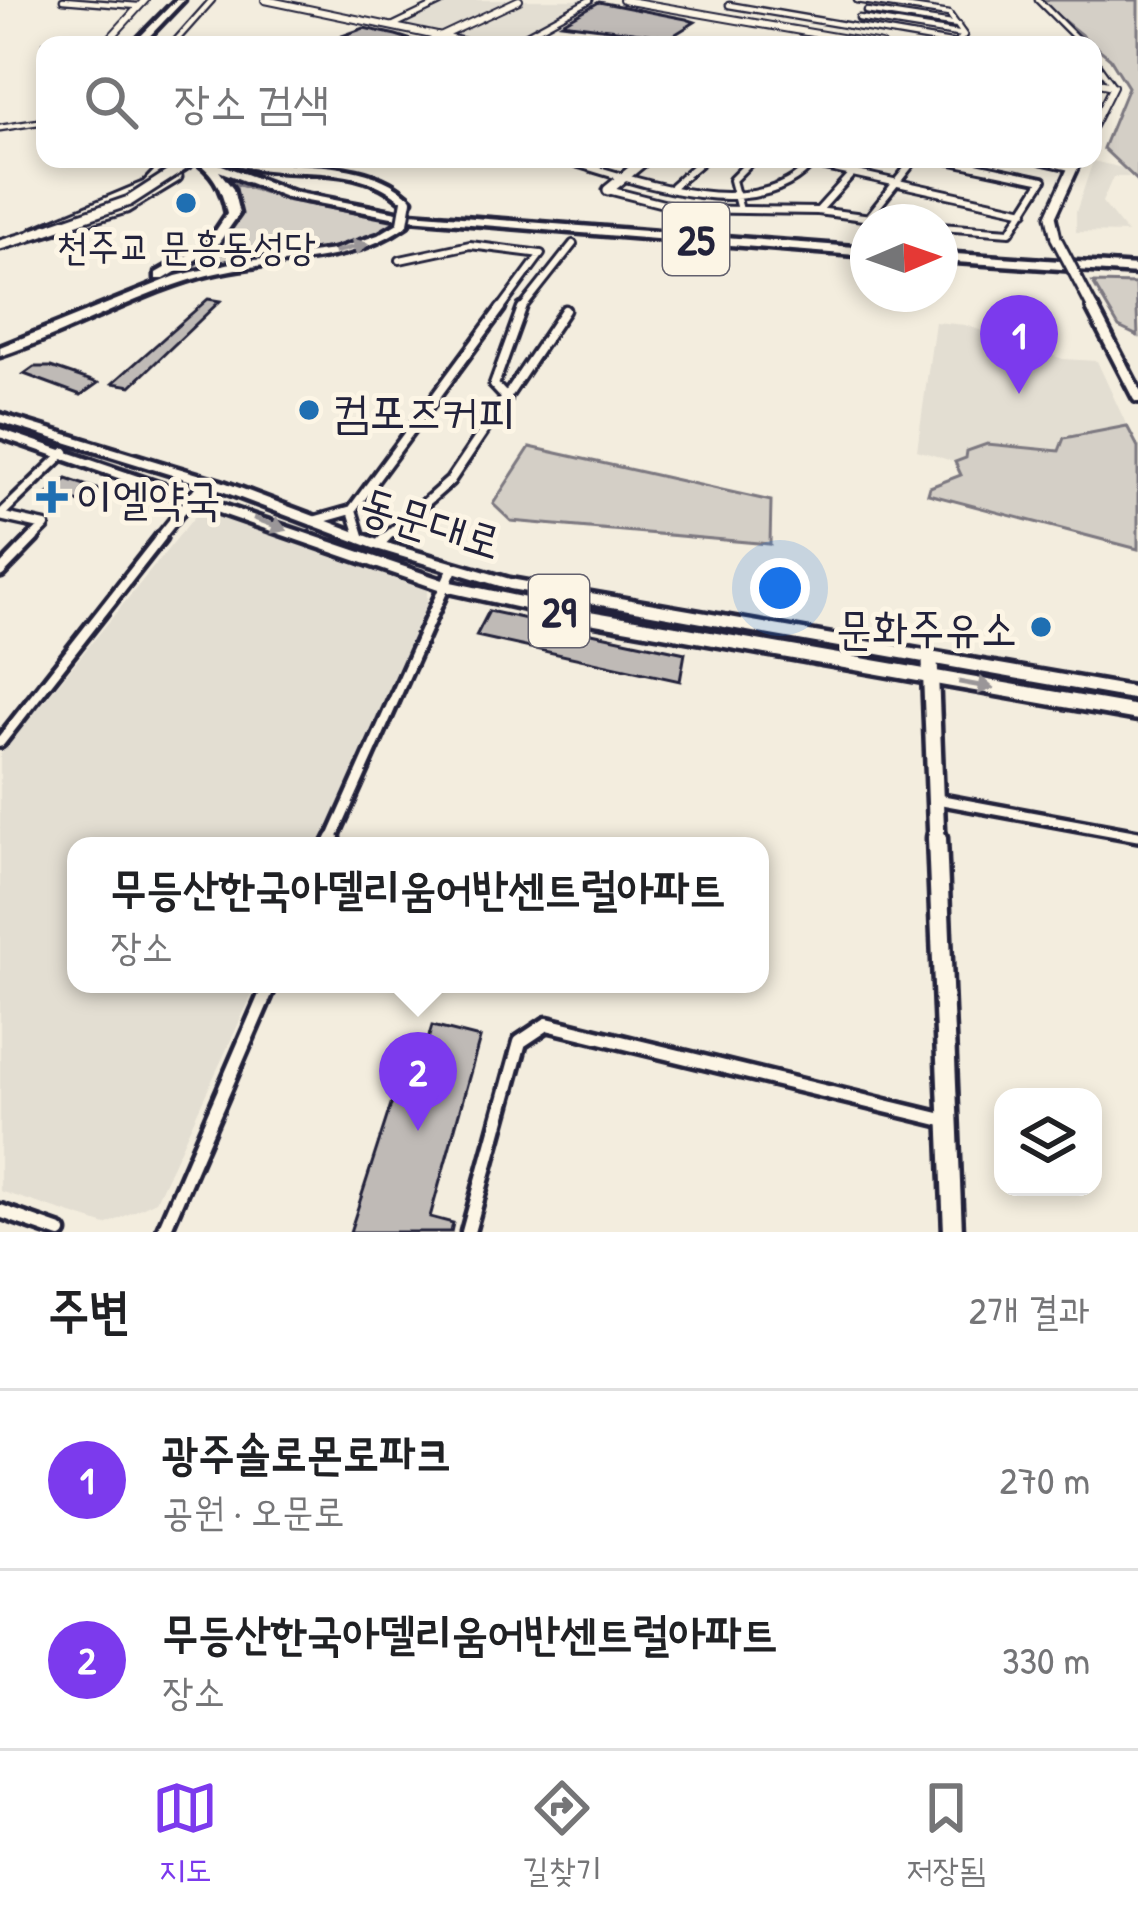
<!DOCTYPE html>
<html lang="ko">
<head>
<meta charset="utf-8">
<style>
	:root { --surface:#fff; --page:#f6f6f6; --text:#202124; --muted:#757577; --line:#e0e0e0; --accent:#7c3aed }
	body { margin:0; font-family:"Patrick Hand","Poor Story",sans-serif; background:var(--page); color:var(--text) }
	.controls { position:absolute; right:36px; bottom:36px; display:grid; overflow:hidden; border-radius:24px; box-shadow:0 6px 18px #0003 }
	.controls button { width:108px; height:108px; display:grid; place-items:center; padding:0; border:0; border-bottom:3px solid var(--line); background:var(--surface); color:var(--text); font:60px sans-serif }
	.compass { position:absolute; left:850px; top:204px; width:108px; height:108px; border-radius:50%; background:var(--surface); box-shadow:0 6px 18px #0003; rotate:88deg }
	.you { position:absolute; left:780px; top:588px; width:42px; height:42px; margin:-30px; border:9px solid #fff; border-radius:50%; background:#1a73e8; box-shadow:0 0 0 18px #1a73e833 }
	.badge { display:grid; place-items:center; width:78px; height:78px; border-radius:50%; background:var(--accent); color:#fff; font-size:39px; font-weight:700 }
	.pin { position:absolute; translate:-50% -99px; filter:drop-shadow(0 3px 6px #0008) }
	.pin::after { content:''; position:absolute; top:63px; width:42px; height:36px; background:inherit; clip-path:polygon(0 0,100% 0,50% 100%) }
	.popup { position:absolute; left:67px; top:837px; width:702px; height:156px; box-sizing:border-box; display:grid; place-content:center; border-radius:24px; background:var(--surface); filter:drop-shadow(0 3px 9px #0005); font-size:39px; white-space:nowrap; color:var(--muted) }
	.popup b { font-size:45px; color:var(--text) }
	.popup::after { content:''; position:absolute; left:50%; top:100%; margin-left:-24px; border:24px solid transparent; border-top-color:var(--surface) }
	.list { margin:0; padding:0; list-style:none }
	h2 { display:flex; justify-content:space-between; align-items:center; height:156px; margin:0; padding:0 48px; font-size:51px }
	h2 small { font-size:39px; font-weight:400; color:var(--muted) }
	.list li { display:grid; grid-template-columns:78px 1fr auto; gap:36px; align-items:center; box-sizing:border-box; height:180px; padding:0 48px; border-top:3px solid var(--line) }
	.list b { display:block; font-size:45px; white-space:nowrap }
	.list p { margin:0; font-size:39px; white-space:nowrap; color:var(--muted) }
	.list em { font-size:39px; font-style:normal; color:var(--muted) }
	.icon { flex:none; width:66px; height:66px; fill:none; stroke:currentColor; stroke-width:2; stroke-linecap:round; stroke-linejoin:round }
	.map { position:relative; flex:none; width:1138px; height:1232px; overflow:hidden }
	.search { position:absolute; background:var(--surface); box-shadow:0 6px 18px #0003; left:36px; right:36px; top:36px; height:132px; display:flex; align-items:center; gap:30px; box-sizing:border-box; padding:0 42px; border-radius:24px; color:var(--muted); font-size:45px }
	.sheet { height:516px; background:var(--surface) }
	nav { display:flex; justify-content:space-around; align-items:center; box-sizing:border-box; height:168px; border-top:3px solid var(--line); background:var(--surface); font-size:33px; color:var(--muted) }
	nav a { display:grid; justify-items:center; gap:6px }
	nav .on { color:var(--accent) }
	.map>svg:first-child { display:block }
</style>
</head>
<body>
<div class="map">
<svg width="1138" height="1232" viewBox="0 0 1138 1232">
	<rect width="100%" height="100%" fill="#f3edde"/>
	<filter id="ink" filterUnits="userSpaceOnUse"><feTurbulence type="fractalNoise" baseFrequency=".00833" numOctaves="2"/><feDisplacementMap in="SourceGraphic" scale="24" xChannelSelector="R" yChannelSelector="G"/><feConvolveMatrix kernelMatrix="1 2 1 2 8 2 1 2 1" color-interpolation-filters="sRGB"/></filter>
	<g filter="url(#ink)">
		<path fill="#e3ded2" d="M449,0h138l-83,45 -108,-20z
			M1093,161l30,7 6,9h-16l-11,25 25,31 -51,-1v-20z
			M935,322l30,3 98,34 34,2 30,65 -62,12 -6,13 -65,-4 -39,15 -38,-12z
			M200,510l227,80v21l-107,235h-244v138h181l-101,217 -50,24 -106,-34v-436z"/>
		<path fill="#d4cfc6" stroke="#7b7880" stroke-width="3" d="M1038,0h100v181l-35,-33 25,-61 -18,-29z
			M229,182l67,20 102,18 -25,21 -139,22 -65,17c39,-22 84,-49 60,-98z
			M1093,283l43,1 2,52 -19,-9z
			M1127,426l11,21v102l-210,-55 2,-7 31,-12 -6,-13 11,-4 1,-7 20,-7 72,7 5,-13z
			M530,447l241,54 -1,43 -259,-23 -18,-17z"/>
		<path fill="#bfbab6" stroke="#22223b" stroke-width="3" d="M599,2l87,17 9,3 -24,15 -109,-14z
			M364,28l32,7 13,4 -17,6h-48l-2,-9z
			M208,299l12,2 -89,85 -18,-3z
			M34,367h17l47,16 -17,12 -57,-21z
			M67,479l15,5 20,7 -17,13 -23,-8 -7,7 -12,-5z
			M489,611l196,42 -5,28 -204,-45z
			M432,1026l48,12 -50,179 23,6 -2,9h-101l61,-190 15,4z"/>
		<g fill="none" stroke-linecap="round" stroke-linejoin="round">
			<g stroke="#22223b" stroke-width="9">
				<path id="street-far4" d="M63,0l74,6
					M1038,0l45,45
					M729,5l227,39 8,-9 -15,-21 -92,-14
					M867,11l91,14
					M859,18l105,17
					M392,26l54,-26
					M46,44l59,-2
					M172,45l40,-45
					M507,45l83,-45
					M1093,58l20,28
					M0,128l45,-7"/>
			</g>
			<g stroke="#22223b" stroke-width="12">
				<path id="street-far3" d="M562,159c72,20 198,72 253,0
					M789,159l236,52
					M673,186l31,-27
					M608,190l75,19 135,2 83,11
					M740,210l-8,-30 21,-21
					M818,211l47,-52
					M868,218l47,-59
					M940,227l70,5 33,-52 -101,-21
					M400,260l70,-15 71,9 -42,57
					M520,311l53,-67"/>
			</g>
			<g stroke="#22223b" stroke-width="15">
				<path id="street-far2" d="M507,399l-13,-14 28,-77
					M183,509l33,-25
					M352,510l149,-202
					M0,515l65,-63
					M0,516l45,10 -14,14
					M313,521l39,-11 9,29
					M158,540l47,-59
					M383,540l67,-59 115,-171"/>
			</g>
			<g stroke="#22223b" stroke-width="18">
				<path id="street-far1" d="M378,545l8,-8
					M0,572l34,-35
					M0,742l161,-205
					M937,799l201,37
					M331,841l122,-273"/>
			</g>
			<g stroke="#22223b" stroke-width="21">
				<path id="street" d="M329,846l4,-8
					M0,1211l60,21
					M163,1232l107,-248
					M468,1232l52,-190 27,-18 400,97"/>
			</g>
			<g stroke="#22223b" stroke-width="10">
				<path id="secondary-far4" d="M265,0l215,45
					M623,0l258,45
					M104,45l41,-45
					M423,45l96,-45
					M1093,82l20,4 -20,40"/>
			</g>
			<g stroke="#22223b" stroke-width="15">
				<path id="secondary-far3" d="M1042,159l31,7
					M608,190l38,-31
					M1056,238l-5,-22 26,-57
					M0,245l126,-37 51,-31 -14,-9 -17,18 -110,46
					M1078,280l16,31"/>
			</g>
			<g stroke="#22223b" stroke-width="18">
				<path id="secondary-far2" d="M1092,308l46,89"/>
			</g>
			<g stroke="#22223b" stroke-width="24">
				<path id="secondary-far1" d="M930,660l7,181"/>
			</g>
			<g stroke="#22223b" stroke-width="27">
				<path id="secondary" d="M937,838l16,394"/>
			</g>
			<g stroke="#22223b" stroke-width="9">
				<path id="primary" d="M0,414l221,67 162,61 127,37 628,109v12l-628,-111 -137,-41 -162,-61 -211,-65z
					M0,429l446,152 132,28 560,97v14l-560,-99 -134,-30 -444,-154z"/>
			</g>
			<g stroke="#22223b" stroke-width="9">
				<path id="highway" d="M176,0h8l-43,45h-9z
					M192,159h14l87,33 104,20 471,36v8l-471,-38 -111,-21 -67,-26 14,18 6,25 -24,34 -51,31h-8v-6l51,-29 20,-30c-5,-26 -14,-43 -35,-55z
					M221,159c19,0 38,3 57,4 46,3 100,2 134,37l-9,2c-51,-47 -124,-17 -182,-43z
					M403,220l6,3 -2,2c-65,46 -135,31 -207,52 -69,20 -132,57 -200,79v-9l176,-71 55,-13 103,-13 44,-15z
					M940,253l198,13v8l-198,-13z"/>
			</g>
			<use href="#street-far4" stroke="#fcf5e5" stroke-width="4.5"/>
			<use href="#street-far3" stroke="#fcf5e5" stroke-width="6"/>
			<use href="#street-far2" stroke="#fcf5e5" stroke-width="8"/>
			<use href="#street-far1" stroke="#fcf5e5" stroke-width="9"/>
			<use href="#street" stroke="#fcf5e5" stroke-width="12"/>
			<use href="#secondary-far4" stroke="#fcf5e5" stroke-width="6"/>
			<use href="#secondary-far3" stroke="#fcf5e5" stroke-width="9"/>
			<use href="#secondary-far2" stroke="#fcf5e5" stroke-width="10"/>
			<use href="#secondary-far1" stroke="#fcf5e5" stroke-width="15"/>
			<use href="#secondary" stroke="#fcf5e5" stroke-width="18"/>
			<use href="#primary" fill="#fcf5e5" fill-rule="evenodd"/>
			<use href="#highway" fill="#fcf5e5" fill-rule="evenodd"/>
			<g stroke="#22223b" stroke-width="15" stroke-linecap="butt">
				<path id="secondary-bridge" d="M31,235l98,-34 65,-42
					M1056,238l22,42"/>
			</g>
			<g stroke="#22223b" stroke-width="16" stroke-linecap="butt">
				<path id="highway-bridge" d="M403,223l4,-23"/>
			</g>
			<use href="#secondary-bridge" stroke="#fcf5e5" stroke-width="9"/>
			<use href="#highway-bridge" stroke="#fcf5e5" stroke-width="10"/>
		</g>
		<defs><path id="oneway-solid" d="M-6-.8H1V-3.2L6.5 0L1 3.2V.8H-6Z" transform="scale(3)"/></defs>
		<g fill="#9a9698">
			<use href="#oneway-solid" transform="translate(351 248) rotate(-14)"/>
			<use href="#oneway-solid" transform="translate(270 524) rotate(20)"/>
			<use href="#oneway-solid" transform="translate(976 685) rotate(10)"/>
		</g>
	</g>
	<g fill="#1f6fb2" stroke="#fcf5e5" stroke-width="4.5">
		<circle cx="186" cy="203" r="12"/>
		<circle cx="309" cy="410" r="12"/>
		<path d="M46 479h12v12h12v12h-12v12h-12v-12h-12v-12h12z"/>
		<circle cx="1041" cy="627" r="12"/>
	</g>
	<g text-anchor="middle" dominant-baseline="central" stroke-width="10" stroke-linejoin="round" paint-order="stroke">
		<g font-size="39" fill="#22223b" stroke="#fcf5e5">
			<text x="186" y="245">천주교 문흥동성당</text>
		</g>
		<g fill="#fcf5e5" stroke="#63616e" stroke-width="3">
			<rect x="663" y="203" width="66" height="72" rx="9"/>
			<rect x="529" y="575" width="60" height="72" rx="9"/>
		</g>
		<g font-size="42" font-weight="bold" fill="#22223b">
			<text x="696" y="239">25</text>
			<text x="559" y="611">29</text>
		</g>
		<g font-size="45" fill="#22223b" stroke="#fcf5e5" text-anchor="start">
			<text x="333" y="410">컴포즈커피</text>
			<text x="76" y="497">이엘약국</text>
			<text x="1017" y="627" text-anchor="end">문화주유소</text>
		</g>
		<g font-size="45" fill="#22223b" stroke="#fcf5e5">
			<text transform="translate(431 522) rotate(17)">동문대로</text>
		</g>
	</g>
</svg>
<div class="controls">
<button><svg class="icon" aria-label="layers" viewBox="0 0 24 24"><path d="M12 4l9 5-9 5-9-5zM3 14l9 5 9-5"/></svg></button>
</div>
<svg class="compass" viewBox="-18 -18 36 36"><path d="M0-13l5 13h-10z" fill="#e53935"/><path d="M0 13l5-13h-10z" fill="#757577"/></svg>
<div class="you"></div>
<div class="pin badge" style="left:1019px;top:394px">1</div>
<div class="pin badge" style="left:418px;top:1131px">2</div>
<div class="popup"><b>무등산한국아델리움어반센트럴아파트</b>장소</div>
<div class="search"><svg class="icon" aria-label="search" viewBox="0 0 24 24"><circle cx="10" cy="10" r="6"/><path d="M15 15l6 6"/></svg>장소 검색</div>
</div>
<section class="sheet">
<h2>주변<small>2개 결과</small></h2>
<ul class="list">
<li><span class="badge">1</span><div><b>광주솔로몬로파크</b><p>공원 · 오문로</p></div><em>270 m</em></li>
<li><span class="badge">2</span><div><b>무등산한국아델리움어반센트럴아파트</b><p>장소</p></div><em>330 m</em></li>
</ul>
</section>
<nav>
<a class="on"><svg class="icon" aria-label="map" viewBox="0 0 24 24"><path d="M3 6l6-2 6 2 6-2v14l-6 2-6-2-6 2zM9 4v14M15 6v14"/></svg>지도</a>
<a><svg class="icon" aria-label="directions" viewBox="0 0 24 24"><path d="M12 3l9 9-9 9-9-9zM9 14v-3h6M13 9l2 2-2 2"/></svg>길찾기</a>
<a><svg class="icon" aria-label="saved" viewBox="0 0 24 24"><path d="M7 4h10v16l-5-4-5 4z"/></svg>저장됨</a>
</nav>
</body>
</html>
